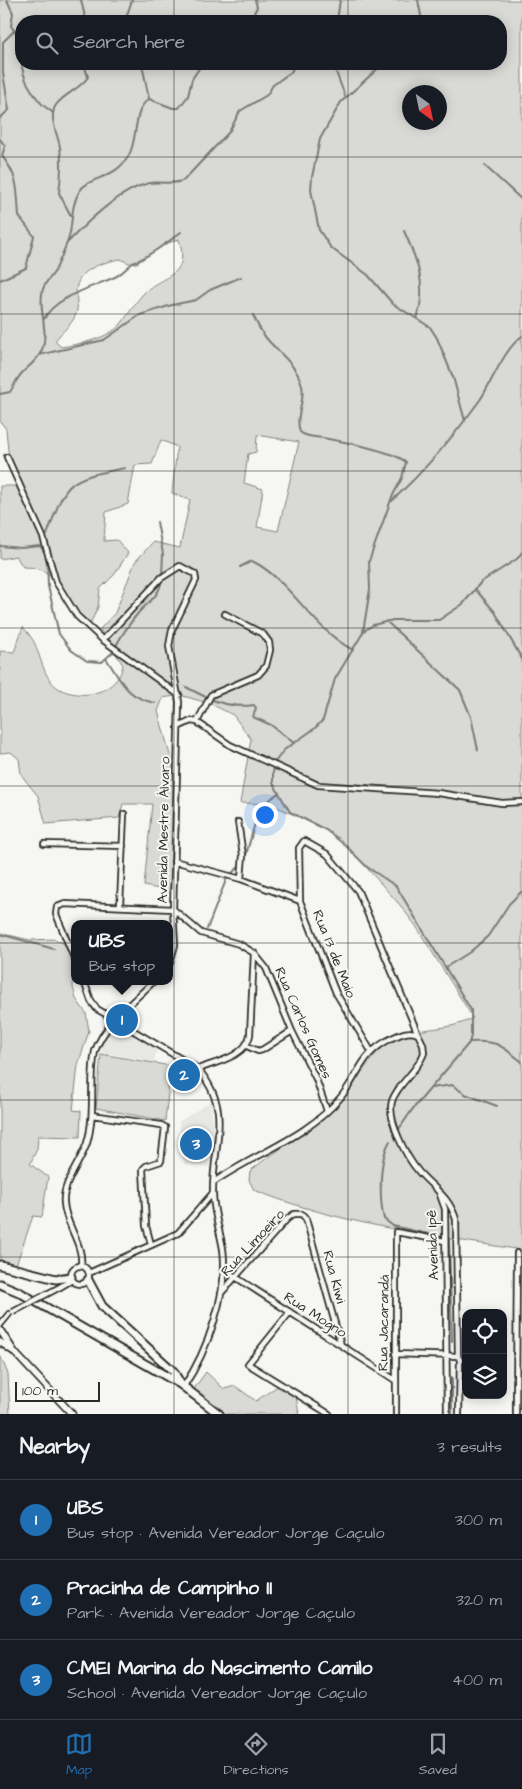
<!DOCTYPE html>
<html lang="en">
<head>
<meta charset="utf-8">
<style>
	:root { --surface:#171b24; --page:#242831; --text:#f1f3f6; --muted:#9ea1a6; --line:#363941; --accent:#1f6fb2 }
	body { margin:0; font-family:"Architects Daughter",sans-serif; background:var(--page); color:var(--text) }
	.controls { position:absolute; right:15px; bottom:15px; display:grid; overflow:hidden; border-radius:10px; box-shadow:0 2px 12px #0003 }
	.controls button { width:45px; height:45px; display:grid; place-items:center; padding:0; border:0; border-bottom:1px solid var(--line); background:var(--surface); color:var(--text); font:25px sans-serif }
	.compass { position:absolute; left:402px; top:85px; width:45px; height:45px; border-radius:50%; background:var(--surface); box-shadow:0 2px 12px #0003; rotate:147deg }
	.scale { position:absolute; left:15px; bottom:12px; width:85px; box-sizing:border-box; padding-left:5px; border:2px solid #2b2b2b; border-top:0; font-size:14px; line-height:18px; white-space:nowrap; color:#2b2b2b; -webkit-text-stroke:4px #f6f6f2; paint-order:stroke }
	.you { position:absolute; left:264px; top:814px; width:18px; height:18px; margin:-12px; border:4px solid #fff; border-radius:50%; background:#1a73e8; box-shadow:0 0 0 8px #1a73e833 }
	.badge { display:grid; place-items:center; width:32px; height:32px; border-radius:50%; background:var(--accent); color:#fff; font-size:16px; font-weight:700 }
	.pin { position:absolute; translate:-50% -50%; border:2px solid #fff; box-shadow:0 1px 5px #0006 }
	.popup { position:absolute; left:71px; top:920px; width:102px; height:65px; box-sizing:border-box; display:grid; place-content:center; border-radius:10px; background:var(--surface); filter:drop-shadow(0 1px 4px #0005); font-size:16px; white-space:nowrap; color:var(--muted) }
	.popup b { font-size:19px; color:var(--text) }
	.popup::after { content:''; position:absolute; left:50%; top:100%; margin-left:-10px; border:10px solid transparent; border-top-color:var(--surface) }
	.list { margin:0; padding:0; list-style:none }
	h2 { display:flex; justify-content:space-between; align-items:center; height:65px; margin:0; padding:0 20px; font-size:21px }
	h2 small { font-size:16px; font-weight:400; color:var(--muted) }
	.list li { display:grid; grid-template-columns:32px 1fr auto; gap:15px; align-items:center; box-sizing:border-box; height:80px; padding:0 20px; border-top:1px solid var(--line) }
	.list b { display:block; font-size:19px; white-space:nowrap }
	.list p { margin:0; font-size:16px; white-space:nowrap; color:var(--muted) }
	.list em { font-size:16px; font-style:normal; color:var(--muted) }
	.icon { flex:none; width:28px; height:28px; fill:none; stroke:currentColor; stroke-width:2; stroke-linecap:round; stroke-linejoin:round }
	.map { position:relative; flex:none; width:522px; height:1414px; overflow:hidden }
	.search { position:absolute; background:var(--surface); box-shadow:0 2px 12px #0003; left:15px; right:15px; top:15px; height:55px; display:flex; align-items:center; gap:12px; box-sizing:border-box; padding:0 18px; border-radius:20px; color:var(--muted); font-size:19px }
	.sheet { height:305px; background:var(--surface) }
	nav { display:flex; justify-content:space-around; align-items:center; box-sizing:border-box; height:70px; border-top:1px solid var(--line); background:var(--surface); font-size:14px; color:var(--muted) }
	nav a { display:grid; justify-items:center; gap:2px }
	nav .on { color:var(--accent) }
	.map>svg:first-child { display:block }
</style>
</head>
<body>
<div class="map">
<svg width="522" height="1414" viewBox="0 0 522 1414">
	<rect width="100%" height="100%" fill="#f6f6f2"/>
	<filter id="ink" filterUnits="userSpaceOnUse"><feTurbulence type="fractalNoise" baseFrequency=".02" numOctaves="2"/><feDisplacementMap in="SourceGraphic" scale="10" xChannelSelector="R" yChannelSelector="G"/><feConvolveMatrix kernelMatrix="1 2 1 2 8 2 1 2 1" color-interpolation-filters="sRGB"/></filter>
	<g filter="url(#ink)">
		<path fill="#e7e7e3" d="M118,1028l39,21 -3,13 -54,-10 3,-12 5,-8z
			M211,1101l2,24 -4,42 -25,-3 -5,-42z"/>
		<path fill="#d9d9d5" stroke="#828280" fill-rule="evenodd" d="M0,0h522v1250c-91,-14 -183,-26 -268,-60l-5,-10 1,-9c27,-22 57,-37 83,-62 23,-21 34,-55 62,-71 22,-12 54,-6 78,-20l-57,-92 -16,-21 -59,-66 -28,-16 -43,-19 -30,-1 11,-64 -18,-24 -22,-11 -31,-9 -17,3 -5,13 15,55 5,29 1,35 -10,61 -25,-5 8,-82h-29l-4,14 -73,6 -8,-28 -12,-15 -5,-7 -2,-15 -8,-7 -11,1v-102l14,1 9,-25c5,6 11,13 13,20 8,20 10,41 35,46 10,2 18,2 27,-1 13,-4 23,-14 25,-27l-23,-36 15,-16 20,-51 18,-20 27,6 10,-48 -18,-7 5,-46 -16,-7 -9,24 -17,1 -7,39 -22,8 -2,29 13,-1 11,13 -14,22 -14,14 -2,18 -7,15c-31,-12 -24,-56 -68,-55l-7,-11 -16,3v-73h19l-10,-25 -3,-32 -6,-8zM21,21h480v43h-480zM410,92h30v30h-30zM179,239c12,40 -16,34 -35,54 -9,9 -15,21 -23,31 -13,15 -41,20 -60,23l-6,-6c6,-9 17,-16 21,-27 3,-8 0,-16 0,-23 1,-22 28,-29 44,-32l9,4h8l26,-18zM257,435l42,7 -21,89 -21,-4 6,-38 -19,-6 4,-29 8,-2z
			M0,933l30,7 25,-1 14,7 5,17 -1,24 3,12 10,14 3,18 -11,34 -5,45 8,1 -1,26 -42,-1 -1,13 -7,15 18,13 -6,40 -9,-1 -17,49 -16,-2z
			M101,1054l70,12 -6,55 -69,-13z
			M177,1057l20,12 -6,14 -18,-3z
			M0,1355l8,19 2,40h-10z
			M206,1372l18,17 11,-3 21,15 23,-16 17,12 3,17h-73l-33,-24z"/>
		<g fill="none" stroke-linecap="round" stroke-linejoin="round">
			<path stroke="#7a7a78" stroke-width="2" d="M7,0l6,13 -2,13 9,12 1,10
				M81,0l5,21
				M418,0l4,21
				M125,21l7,-21
				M250,21l7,-14 -2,-7
				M301,21l4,-3
				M337,21l3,-21
				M22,64c0,13 10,29 19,39 3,4 8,6 12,10
				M142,64l7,35
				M333,64l12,32
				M383,64l-42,38 -21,37 -8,38 -1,13 8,40 12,18 37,27 25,29 37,23 7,11 16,39 12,44
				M149,99l24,9h6l9,-12 4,-17 10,-15
				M0,118l9,-8 -6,-37v-31l11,-11
				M0,139l5,7 -3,10c17,21 15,35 17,60l15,20 -8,32 -26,12
				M485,166l37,34
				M71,216l-12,-23c2,-15 3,-30 1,-46 -2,-12 -12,-30 -4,-42 8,-11 24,-16 32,-28l-4,-13
				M404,231c14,31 23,54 13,88
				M68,242c19,-20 52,-51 78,-58 13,-4 26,2 38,-4l45,-48 11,-21 27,-16 6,-10 18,-13 4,-8
				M253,315c4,9 8,17 14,24 12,14 28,25 34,43 6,17 -7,34 -1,50 7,6 14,4 23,6 18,3 70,13 83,24l-4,16 -10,19 -23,64 1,28 -7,43
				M44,319c11,-22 49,-32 71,-42 7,-3 12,-10 18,-14 18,-8 33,-19 48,-31
				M39,355l65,-15 36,-25 32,-10 24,-5 14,-10 31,-13
				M0,394l10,-2c4,-6 7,-14 12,-19 8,-8 15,-12 20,-23 7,-18 -3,-38 0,-56 1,-11 8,-15 13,-23 4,-8 8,-19 12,-28 7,-16 2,-33 12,-51 10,-17 36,-11 50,-37 9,-16 4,-46 20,-56
				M392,501c31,-29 63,-66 88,-101 13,-20 23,-49 42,-64
				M157,522l6,32 -1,22
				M47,535c20,-56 20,-56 78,-67
				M0,546l21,2 19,-2 6,8
				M47,559l1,27 11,48 12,16 16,11 15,1 11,-10
				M240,567l12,-6c39,19 60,68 101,89
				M475,589l20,23 27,47
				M386,621l74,69 11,27 7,33
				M116,646c6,-12 14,-23 23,-34 9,-10 19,-15 22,-28
				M107,660c15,22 19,37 48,43
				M186,687c22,12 42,22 68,18l2,3 -3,9 18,8 23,18
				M246,855l13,-46 19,-16
				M232,873l8,-7
				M207,929l19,-49
				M0,934l54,15
				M446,967l24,-15 18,-16 21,-32 13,-13
				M469,1042c28,-2 32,3 53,20
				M431,1088l21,-3 13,9 32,12
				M399,1129l13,-19 57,-67 2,-7v-26l-75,-124 -29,-19 -21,-21 -20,-16 -36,-18 -17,-29v-10l2,-11 9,-12 30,-21 9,-9 12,-41 29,-48 9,-6 20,-5h46l24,-16 18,-22 36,-23 5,-7
				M390,1141c-11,18 -11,57 -6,78l9,7 44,10
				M449,1239l3,102
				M452,1414v-37"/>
			<g stroke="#2b2b2b" stroke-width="8">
				<path id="minor" d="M7,457l36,80 13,45 21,34 26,24 76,55
					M103,640l58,-62 19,-12 15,8 1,6 -24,50 -3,16 10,56 -6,207 2,36 -5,18
					M197,722l14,-27 47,-20 8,-9 4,-16 -1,-8 -6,-8 -38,-20
					M178,727l13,-6 6,1 33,23 88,40 120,8 64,10 20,-1
					M238,822l5,33 -2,24
					M44,844l79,2
					M174,861l67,18 59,22 36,92 35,58
					M300,901l-1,-53 5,-7 23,13 31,37 60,143
					M120,905l4,-91
					M74,958l-18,-44 1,-7 8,-3 108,5 28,24 38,11 15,9 12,15 26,63 24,48 11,32
					M84,981l7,20 6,8 101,60c36,42 14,76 15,124 0,18 7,38 10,56 6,42 -16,103 -39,137
					M247,1046l11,5 4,-1 30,-19
					M198,1069c18,-7 48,-12 52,-34l4,-82
					M92,1115l69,10 4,2 -4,34 -15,5 -3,3 3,57 5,18
					M214,1182c42,-29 93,-44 127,-85 20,-25 19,-43 51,-59 9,-4 16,-8 26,-4l5,10 1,9c-6,18 -26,30 -32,48 -5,19 14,56 27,71 16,18 29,23 37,47l2,137 2,4 -1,54
					M439,1192l6,17 2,205
					M71 1275a9 9 0 1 1 18 0a9 9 0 1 1-18 0Z
					M81,1266c3,-22 -16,-41 -17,-63 -2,-20 17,-41 23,-60 9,-30 2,-62 8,-92 10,-28 38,-49 59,-70
					M223,1269l172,111
					M89,1273l89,-40 35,-40
					M60,1287l12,-7
					M222,1292l65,-73 7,-5h8l4,5 35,126
					M290,1312l-42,52 81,50
					M0,1325l9,-11
					M395,1354l63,2
					M396,1414v-182l49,9
					M516,1414l1,-161"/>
			</g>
			<g stroke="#2b2b2b" stroke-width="9">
				<path id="tertiary" d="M0,1330l15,23 57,61
					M0,1342l13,9"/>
			</g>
			<g stroke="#2b2b2b" stroke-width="11">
				<path id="primary" d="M0,1265l56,14 15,-2
					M88,1280l14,26 71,65 7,12
					M0,1284l19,8 161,92 39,30"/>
			</g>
			<use href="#minor" stroke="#f6f6f2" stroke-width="4.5"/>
			<use href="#tertiary" stroke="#f6f6f2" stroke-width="5.5"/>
			<use href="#primary" stroke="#f6f6f2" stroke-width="7"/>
			<g stroke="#2b2b2b" stroke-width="8" stroke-linecap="butt">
				<path id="minor-bridge" d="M13,1312l47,-25"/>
			</g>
			<use href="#minor-bridge" stroke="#f6f6f2" stroke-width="4.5"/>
		</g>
	</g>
	<path fill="none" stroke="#2b2b2b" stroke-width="1" stroke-opacity="0.55" d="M174,0v21M348,0v21M174,64v1350M348,64v1350M0,157h522M0,314h522M0,471h522M0,628h522M0,786h522M0,943h522M0,1100h522M0,1257h522"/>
	<g text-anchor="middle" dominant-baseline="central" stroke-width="4" stroke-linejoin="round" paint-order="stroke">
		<g font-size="14" fill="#2b2b2b" stroke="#f6f6f2">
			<text transform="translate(164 830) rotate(-89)">Avenida Mestre Álvaro</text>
			<text transform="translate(334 954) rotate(68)">Rua 13 de Maio</text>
			<text transform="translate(303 1023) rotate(66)">Rua Carlos Gomes</text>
			<text transform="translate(253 1243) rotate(-47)">Rua Limoeiro</text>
			<text transform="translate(433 1245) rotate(-92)">Avenida Ipê</text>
			<text transform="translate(334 1277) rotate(75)">Rua Kiwi</text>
			<text transform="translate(315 1315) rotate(33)">Rua Mogno</text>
			<text transform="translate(384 1323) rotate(-89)">Rua Jacarandá</text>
		</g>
	</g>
</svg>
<div class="controls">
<button><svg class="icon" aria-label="locate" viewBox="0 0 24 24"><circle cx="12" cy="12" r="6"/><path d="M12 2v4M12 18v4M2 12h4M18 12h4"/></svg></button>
<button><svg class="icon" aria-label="layers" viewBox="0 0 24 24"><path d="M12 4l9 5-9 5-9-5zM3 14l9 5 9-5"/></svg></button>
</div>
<svg class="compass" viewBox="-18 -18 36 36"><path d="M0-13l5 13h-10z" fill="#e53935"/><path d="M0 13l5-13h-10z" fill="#9ea1a6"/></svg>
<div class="scale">100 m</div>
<div class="you"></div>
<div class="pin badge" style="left:122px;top:1020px">1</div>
<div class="popup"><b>UBS</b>Bus stop</div>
<div class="pin badge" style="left:184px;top:1075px">2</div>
<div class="pin badge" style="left:196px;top:1144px">3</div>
<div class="search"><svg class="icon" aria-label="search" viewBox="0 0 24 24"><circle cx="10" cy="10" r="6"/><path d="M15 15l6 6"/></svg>Search here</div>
</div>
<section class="sheet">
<h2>Nearby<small>3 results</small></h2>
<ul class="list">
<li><span class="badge">1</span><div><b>UBS</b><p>Bus stop · Avenida Vereador Jorge Caçulo</p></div><em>300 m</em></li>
<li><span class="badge">2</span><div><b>Pracinha de Campinho II</b><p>Park · Avenida Vereador Jorge Caçulo</p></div><em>320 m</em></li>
<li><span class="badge">3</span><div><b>CMEI Marina do Nascimento Camilo</b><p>School · Avenida Vereador Jorge Caçulo</p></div><em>400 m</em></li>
</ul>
</section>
<nav>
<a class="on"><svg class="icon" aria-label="map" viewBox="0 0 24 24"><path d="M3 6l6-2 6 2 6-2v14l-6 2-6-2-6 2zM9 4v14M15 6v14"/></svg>Map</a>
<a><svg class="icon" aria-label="directions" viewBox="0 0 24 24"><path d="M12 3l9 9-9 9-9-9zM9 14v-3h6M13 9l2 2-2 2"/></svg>Directions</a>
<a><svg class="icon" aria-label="saved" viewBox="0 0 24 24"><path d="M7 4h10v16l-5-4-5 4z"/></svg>Saved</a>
</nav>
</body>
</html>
